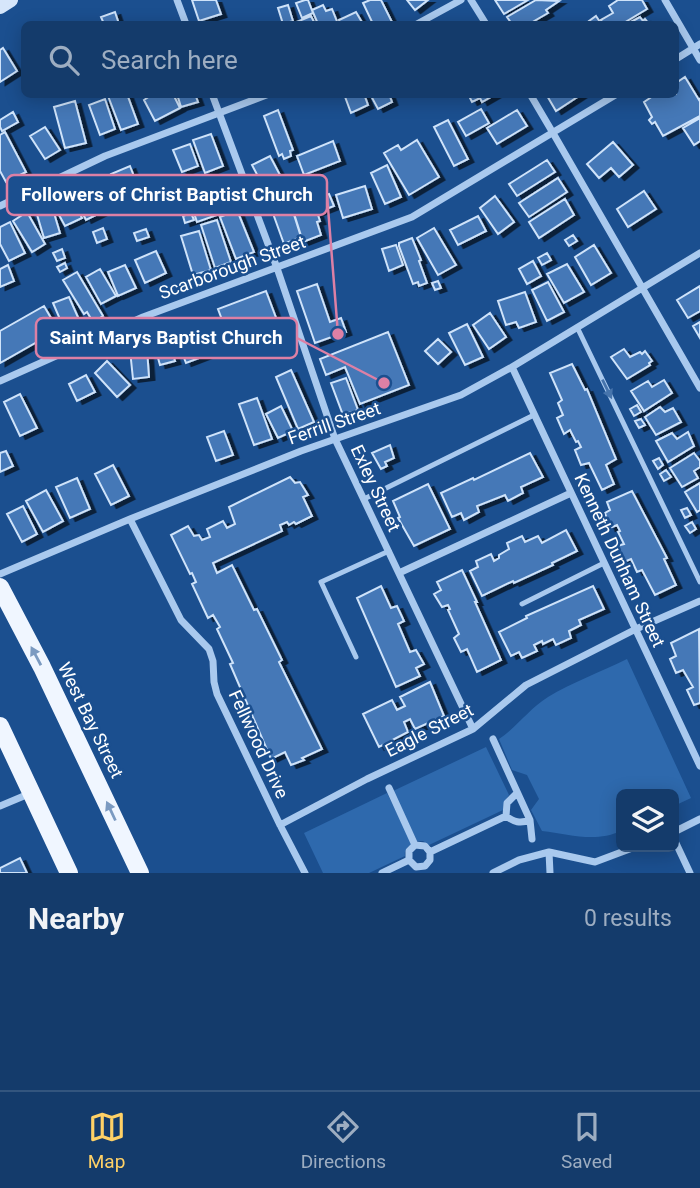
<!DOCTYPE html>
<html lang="en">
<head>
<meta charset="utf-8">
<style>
	:root { --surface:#143b6b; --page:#1d4271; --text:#f1f3f6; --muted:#9dadc1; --line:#33557e; --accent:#ffd166 }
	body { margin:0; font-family:Roboto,sans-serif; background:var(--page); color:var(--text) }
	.controls { position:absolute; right:21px; bottom:21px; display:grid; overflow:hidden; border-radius:10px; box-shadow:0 4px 18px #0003 }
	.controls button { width:63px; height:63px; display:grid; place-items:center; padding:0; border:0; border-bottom:2px solid var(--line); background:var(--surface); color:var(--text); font:35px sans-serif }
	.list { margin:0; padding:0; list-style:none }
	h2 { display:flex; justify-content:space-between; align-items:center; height:91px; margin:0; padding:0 28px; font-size:30px }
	h2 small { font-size:23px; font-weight:400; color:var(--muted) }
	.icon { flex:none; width:38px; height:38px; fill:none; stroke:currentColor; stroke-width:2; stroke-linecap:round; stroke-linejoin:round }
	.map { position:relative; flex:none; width:700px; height:873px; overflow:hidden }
	.search { position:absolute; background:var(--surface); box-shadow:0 4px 18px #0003; left:21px; right:21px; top:21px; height:77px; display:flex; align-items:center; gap:18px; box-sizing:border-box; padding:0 24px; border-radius:10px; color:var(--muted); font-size:26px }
	.sheet { height:217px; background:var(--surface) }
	nav { display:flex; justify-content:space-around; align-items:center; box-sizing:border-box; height:98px; border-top:2px solid var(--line); background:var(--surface); font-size:19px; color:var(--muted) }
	nav a { display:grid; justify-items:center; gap:4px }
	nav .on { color:var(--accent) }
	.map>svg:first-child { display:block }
</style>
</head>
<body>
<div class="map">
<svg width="700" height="873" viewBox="0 0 700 873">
	<defs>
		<filter id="shadow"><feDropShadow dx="5.5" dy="3" stdDeviation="0" flood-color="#0009"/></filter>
	</defs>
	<rect width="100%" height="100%" fill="#1b4f8f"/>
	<path fill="#2e69ad" d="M627,659l64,139 -17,8v-12h-53v37c-26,12 -52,3 -79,0l-11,-21 8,-11 -12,-24 -15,-5 -13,-31c18,-12 31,-31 49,-42 23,-14 55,-26 79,-38z
		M486,747l23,48 -5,7 -1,8 -74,35 -6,-4h-6l-24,-50z
		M387,793l25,51c-5,3 -8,6 -7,12l-36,17h-46l-19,-40z"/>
	<path fill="#4478b7" stroke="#cfe3fa" stroke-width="2" filter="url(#shadow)" d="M192,0h24l5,14 -22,7z
		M305,0h3l5,13 -11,5 -6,-15z
		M370,0h11l11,22 -5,2h-14l-10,-21z
		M407,0h21l-13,10z
		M495,0h33l-24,14z
		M536,0l23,1 -13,9 2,3 -19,11h-17l-5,-7z
		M618,0h24l5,9 -25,15h-19l-2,-4 12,-7 -4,-7z
		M288,5l5,16 -10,3 -5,-16z
		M323,5l3,6 6,-2 6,15h-20l-6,-14z
		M115,12l4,12h-15l-3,-7z
		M356,12l7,12h-22l-2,-4z
		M311,16l4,8h-20l-1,-1z
		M596,16l4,6 -3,2h-6l-2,-3z
		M640,17l3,4 2,-2 4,5h-22z
		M3,48l14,23 -17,11v-32z
		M685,77l14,23 1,-1v17l-37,20 -8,-14 -3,2 -3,-4 3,-3 -8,-15 12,-8h20v-11z
		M111,94h16l11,30 -17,6 -13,-34z
		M153,94h20l7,14 -25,13 -11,-21z
		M177,94h18l3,8 -17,5z
		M344,94h20l4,11 -17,8z
		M370,94h19l3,8 -14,7z
		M468,94h28l-14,8 -2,-4 -8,4z
		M546,94h36l-26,17z
		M105,99l10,30 -15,6 -11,-30z
		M75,101l11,42 -21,5 -11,-41z
		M481,109l8,14 -23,13 -8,-14z
		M278,110l15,40 -3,1 1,5 -7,3 -2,-5 -3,2 -15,-40z
		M517,110l10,16 -30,18 -10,-16z
		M13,112l5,10 -16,9 -2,-4v-7z
		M700,118v23l-6,4 -11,-17z
		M448,120l20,39 -14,7 -20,-39z
		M45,127l15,23 -15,9 -15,-23z
		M5,132l21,40 -20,10 -6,-11v-36z
		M211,134l12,32 -18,7 -12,-33z
		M417,140l22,37 -30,18 -25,-42 14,-8 3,5z
		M333,141l7,20 -36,14 -7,-19z
		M613,142l20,23 -14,12 -8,-9 -12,10 -12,-14z
		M190,144l8,22 -16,6 -9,-22z
		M270,156l10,19 -18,9 -10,-19z
		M547,160l8,12 -38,24 -8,-12z
		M387,165l14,32 -16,7 -14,-31z
		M130,166l10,26 -19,8 -10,-26z
		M558,178l9,14 -38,25 -10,-14z
		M90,186l12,26 -16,8 -13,-26z
		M365,186l7,23 -29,9 -7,-23z
		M644,191l12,18 -28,18 -11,-18z
		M70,193l12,25 -17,8 -13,-24z
		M329,194l5,12 -18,7 -5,-13z
		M495,196l19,26 -16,12 -18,-26z
		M308,197l6,16 3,-1 3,9 -3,1 4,13 -18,7 -12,-38z
		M565,199l9,16 -35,23 -10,-16z
		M290,202l11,35 -17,7 -13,-36z
		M51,203l9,30 -16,5 -9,-30z
		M212,203l5,12 -20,7 -4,-12z
		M237,210l17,42 -18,7 -16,-42z
		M27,212l18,32 -13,8 -19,-31z
		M191,213l3,7 -9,3 -2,-7z
		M478,216l8,15 -28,14 -8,-15z
		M217,220l14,42 -16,6 -14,-43z
		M10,222l15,31 -16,8 -9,-17v-17z
		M103,228l4,11 -10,4 -4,-11z
		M434,228l22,37 -18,10 -21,-37z
		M146,229l3,8 -12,4 -3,-8z
		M199,231l12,39 -18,5 -12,-39z
		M573,235l4,6 -8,5 -4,-6z
		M412,238l9,22 -2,1 8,22 -8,3 -1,-4 -5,2 -14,-38v-3z
		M396,245l7,20 -14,6 -7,-22z
		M594,245l17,28 -20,12 -16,-28z
		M62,249l3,9 -8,3 -4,-8z
		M156,251l10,22 -21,10 -10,-23z
		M547,253l4,7 -9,5 -4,-7z
		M533,261l8,15 -14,8 -8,-15z
		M65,263l2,5 -7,4 -3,-5z
		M567,264l17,28 -20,11 -17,-29z
		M8,265l6,16 -14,6v-18z
		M125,265l11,23 -18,8 -10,-24z
		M100,269l16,27 -15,8 -15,-27z
		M77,272l26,44 -10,6 -6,-10 -3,2 -21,-34z
		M438,281l3,7 -6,2 -3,-7z
		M548,282l16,30 -17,9 -15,-31z
		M317,284l13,38 11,-4 5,14 -31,11 -18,-52z
		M700,286v25l-12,7 -11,-18z
		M266,291l15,40 -14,6 -4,-8 -33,12 -12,-32z
		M525,292l11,30 -17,6 -3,-6 -10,3 -8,-24z
		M69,297l12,27 -16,7 -12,-28z
		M44,306l14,24 -58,33v-32z
		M490,313l16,24 -17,12 -16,-24z
		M700,322v16l-7,-12z
		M467,324l16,33 -18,8 -16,-32z
		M196,327l11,28 -21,8 -11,-29z
		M165,329l10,32 -15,4 -9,-32z
		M388,332l21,53 -49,19 -15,-37 -19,8 -6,-16z
		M438,339l13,13 -13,12 -13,-13z
		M147,349l2,28 -16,2 -3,-29z
		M624,349l6,8 10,-5 2,2 3,-3 7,10 -3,2 1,2 -23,14 -16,-22z
		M107,361l23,24 -13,12 -22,-24z
		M572,364l13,26 2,-1 29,70 -10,6 8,19 -12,6 -13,-27 -8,2 -6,-15 6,-3 -3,-6 -2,1 -6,-12 -6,4 -7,-16 6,-3 -5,-12 4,-3 -12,-27z
		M291,370l23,52 -16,7 -22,-52z
		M86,375l9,17 -18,9 -8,-17z
		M346,378l12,32 -15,5 -12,-32z
		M664,380l8,13 -28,18 -13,-20 17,-10 4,6z
		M20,394l17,34 -17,8 -16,-34z
		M257,398l15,41 -18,6 -15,-41z
		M637,405l4,7 -7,4 -4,-7z
		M281,406l12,25 -15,7 -12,-24z
		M660,407l5,5 8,-4 8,14 -25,13 -11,-18z
		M641,419l4,6 -6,3 -4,-7z
		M224,431l9,24 -17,6 -9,-24z
		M688,432l6,14 -26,16 -12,-21 16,-8 5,6z
		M390,445l4,13 -9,4 2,4 -6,3 -9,-16z
		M6,451l7,15 -13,6v-19z
		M530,453l13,24 -22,10 2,6 -15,8 -3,-6 -28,11 2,6 -15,8 -3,-7 -9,4 -11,-24 32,-15 1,2z
		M694,453l6,8v6l-6,4 4,7 -16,9 -12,-19z
		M659,458l4,7 -5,4 -5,-8z
		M113,465l16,31 -18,9 -16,-31z
		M666,470l5,7 -7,4 -4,-7z
		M290,477l5,6 5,-1 8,13 -5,2 9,19 -16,8 -2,-2 -5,3 -2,-3 -7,3 2,6 -69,32 4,10 15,-8 22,45 3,-1 25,51 -3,2 43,87 -20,9 2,2 -13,5 -6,-13 -14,7 -41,-95 3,-1 -16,-34 3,-2 -7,-12 -5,3 -16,-34 4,-2 -4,-9 -2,1 -19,-39 17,-9 6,10 5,-1 3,5 8,-3 -3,-8 16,-8 4,7 8,-4 -6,-17z
		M77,478l13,31 -20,9 -14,-31z
		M700,483v27l-3,2 -12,-20z
		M428,484l22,45 -36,17 -16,-28 2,-1 -7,-16z
		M46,490l17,31 -20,11 -17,-31z
		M632,491l35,67 -3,1 12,26 -21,10 -13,-25 -5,2 -6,-13 -7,3 -7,-16 7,-2 -6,-12 2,-1 -3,-6 -7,3 -5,-15 5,-3 -3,-8z
		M23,506l14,28 -15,8 -15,-28z
		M687,508l4,7 -6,3 -4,-8z
		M692,522l4,7 -6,4 -5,-7z
		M566,530l11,21 -25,12 1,2 -39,18 -1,-2 -31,15 -12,-25 8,-4 -2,-6 15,-7 3,7 5,-3v-3l10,-6 -2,-6 15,-7 3,6 13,-6 4,7z
		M462,570l15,32h-2l26,58 -24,12 -10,-23 -6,3 -7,-14 5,-4 -11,-24 2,-1 -2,-4 -6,2 -8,-13 7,-4 -4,-8z
		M381,586l10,22 6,-2 7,15 -6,3 12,28 6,-2 8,14 -8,4 4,8 -24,11 -39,-89z
		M593,586l11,23 -25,11 2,5 -12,6 2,7 -15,7 -3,-6 -10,5 -1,-3 -8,4 3,6 -15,7 -3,-6 -8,4 -12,-24 28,-14 -1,-2z
		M699,629l1,74 -6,2 -7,-15 6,-3 -3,-5 -7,-12 -7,3 -6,-14 6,-3 -5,-13z
		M430,682l14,34 -29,13 -5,-10 -6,3 4,10 -29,15 -16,-33 29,-14 5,10 8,-4 -5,-9z
		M20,858l7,15h-27v-5z"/>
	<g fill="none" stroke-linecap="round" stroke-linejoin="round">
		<path stroke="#a9c9ee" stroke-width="5" d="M577,327l123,255
			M364,499l170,-84
			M522,604l82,-41
			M356,657l-35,-75 68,-31"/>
		<path stroke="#a9c9ee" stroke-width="7" d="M177,0l9,24
			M471,0l15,24
			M665,0l35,60
			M417,24l44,-24
			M676,59l24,-15
			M212,94l65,174 58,171 138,290
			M530,94l23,39 147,255
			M0,206l105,-50 164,-62
			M512,367l188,399
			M0,381l143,-64 269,-100 205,-123
			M130,519l51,101 28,29 4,12 1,21 3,12 63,131 25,48
			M399,573l172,-80
			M0,574l130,-55 171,-68 160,-56 51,-28 188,-114
			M493,739l37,81 2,19
			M389,788l26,57
			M0,806l31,-13
			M506,816c8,6 14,8 24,4
			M280,825l87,-46 106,-50 53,-44 110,-56 64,-28
			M674,832l26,-13
			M674,839l16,34
			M430,852v8l-5,6 -9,1 -7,-7v-9l6,-6 10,1 5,6 76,-36 1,-13 10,-10
			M549,852l1,21
			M382,873l27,-13
			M493,873l26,-13 30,-8 46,10 40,-15"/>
		<path stroke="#d6e6fa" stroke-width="14" d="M0,7l11,-7"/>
		<path stroke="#f0f6ff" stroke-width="18" d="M0,587l42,80 98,206
			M0,726l69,147"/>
	</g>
	<defs><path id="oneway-solid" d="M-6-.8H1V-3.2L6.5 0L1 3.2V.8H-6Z" transform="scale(1.75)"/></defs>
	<use fill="#4674ac" href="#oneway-solid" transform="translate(607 389) rotate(64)"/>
	<g fill="#7b9ac1">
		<use href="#oneway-solid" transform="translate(36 656) rotate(-118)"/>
		<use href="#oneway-solid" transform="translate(111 811) rotate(-115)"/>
	</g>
	<g text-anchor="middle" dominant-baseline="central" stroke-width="5" stroke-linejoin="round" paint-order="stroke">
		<g font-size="18" fill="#fff" stroke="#1b4f8f">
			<text transform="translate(232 267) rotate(-20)">Scarborough Street</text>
			<text transform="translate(334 423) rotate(-19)">Ferrill Street</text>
			<text transform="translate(376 488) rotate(65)">Exley Street</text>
			<text transform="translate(620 560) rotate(65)">Kenneth Dunham Street</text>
			<text transform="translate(91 720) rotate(64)">West Bay Street</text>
			<text transform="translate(429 730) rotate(-27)">Eagle Street</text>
			<text transform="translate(259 744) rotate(65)">Fellwood Drive</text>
		</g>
	</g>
	<path fill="none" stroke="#dd80a5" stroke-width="2.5" d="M338 334L327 195M384 383L297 338"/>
	<g fill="#dd80a5" stroke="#1b4f8f" stroke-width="2.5">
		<circle cx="338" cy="334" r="7"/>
		<circle cx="384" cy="383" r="7"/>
	</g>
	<g fill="#1b4f8f" stroke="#dd80a5" stroke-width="2.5">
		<rect x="7" y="175" width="320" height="40" rx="7"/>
		<rect x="36" y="318" width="261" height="40" rx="7"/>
	</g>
	<g font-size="19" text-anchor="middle" font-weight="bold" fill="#fff">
		<text x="167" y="201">Followers of Christ Baptist Church</text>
		<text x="166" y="344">Saint Marys Baptist Church</text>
	</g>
</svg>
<div class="controls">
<button><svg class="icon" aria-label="layers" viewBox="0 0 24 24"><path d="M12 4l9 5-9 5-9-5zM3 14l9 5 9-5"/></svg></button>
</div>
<div class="search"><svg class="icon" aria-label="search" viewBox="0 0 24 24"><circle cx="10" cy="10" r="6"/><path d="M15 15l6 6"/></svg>Search here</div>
</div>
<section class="sheet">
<h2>Nearby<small>0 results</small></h2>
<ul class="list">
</ul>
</section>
<nav>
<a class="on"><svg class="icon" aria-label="map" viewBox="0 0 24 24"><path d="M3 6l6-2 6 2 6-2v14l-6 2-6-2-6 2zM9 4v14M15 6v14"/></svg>Map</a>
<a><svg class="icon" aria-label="directions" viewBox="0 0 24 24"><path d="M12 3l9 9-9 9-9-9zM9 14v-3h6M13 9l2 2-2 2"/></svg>Directions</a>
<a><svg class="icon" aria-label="saved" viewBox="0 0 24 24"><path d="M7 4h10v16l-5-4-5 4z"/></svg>Saved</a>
</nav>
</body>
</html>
